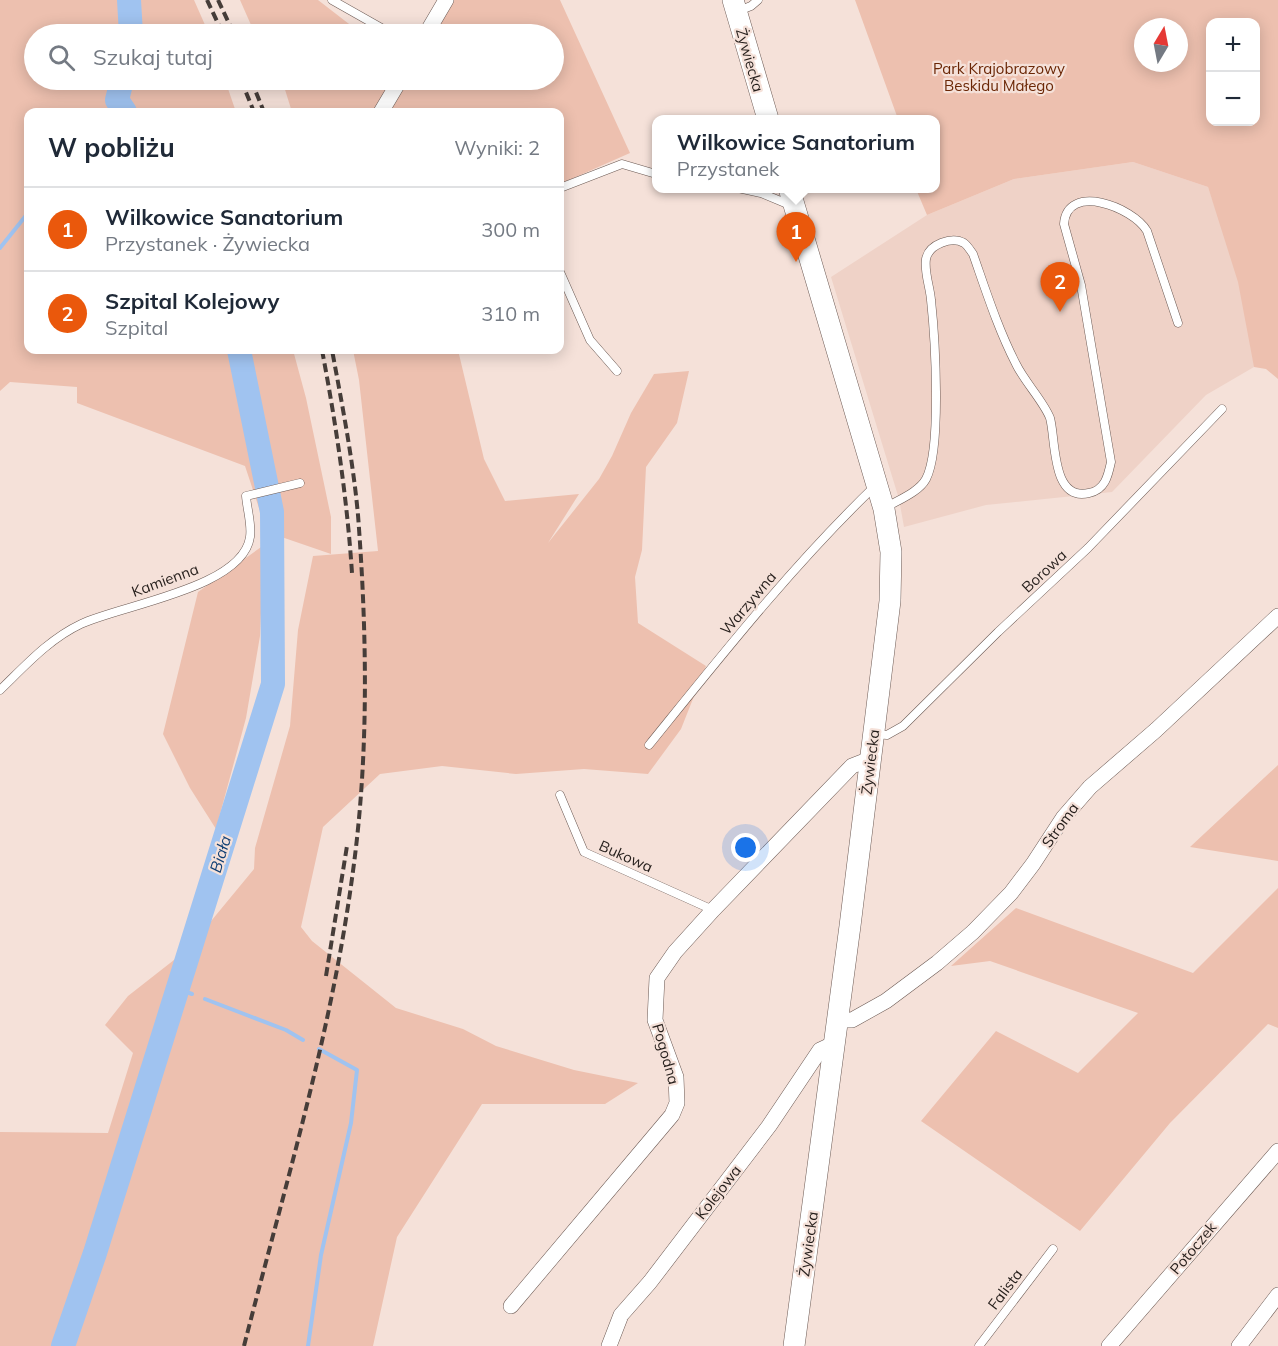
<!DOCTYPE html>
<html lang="pl">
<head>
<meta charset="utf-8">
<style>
	:root { --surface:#fff; --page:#f6f6f7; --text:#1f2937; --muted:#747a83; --line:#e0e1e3; --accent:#ea580c }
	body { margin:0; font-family:Mulish,sans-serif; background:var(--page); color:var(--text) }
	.controls { position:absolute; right:18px; top:18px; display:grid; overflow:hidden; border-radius:12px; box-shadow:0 3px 15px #0003 }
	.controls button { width:54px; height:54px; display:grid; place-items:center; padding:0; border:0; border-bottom:2px solid var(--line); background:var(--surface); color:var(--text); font:30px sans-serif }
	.compass { position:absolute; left:1134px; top:18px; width:54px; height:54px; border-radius:50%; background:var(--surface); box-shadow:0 3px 15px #0003; rotate:10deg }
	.you { position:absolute; left:746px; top:848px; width:21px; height:21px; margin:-15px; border:4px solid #fff; border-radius:50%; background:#1a73e8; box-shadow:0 0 0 9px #1a73e833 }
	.badge { display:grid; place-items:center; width:39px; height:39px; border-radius:50%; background:var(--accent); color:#fff; font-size:20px; font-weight:700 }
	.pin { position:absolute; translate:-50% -50px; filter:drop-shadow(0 2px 3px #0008) }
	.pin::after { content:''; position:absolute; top:32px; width:21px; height:18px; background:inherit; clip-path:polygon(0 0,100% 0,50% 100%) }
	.popup { position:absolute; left:652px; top:115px; width:288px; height:78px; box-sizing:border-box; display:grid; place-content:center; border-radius:12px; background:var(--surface); filter:drop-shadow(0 2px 4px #0005); font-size:20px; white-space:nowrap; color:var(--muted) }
	.popup b { font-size:22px; color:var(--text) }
	.popup::after { content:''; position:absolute; left:50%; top:100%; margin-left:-12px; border:12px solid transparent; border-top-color:var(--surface) }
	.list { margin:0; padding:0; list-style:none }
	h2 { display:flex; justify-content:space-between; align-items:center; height:78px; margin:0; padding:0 24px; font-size:26px }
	h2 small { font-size:20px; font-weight:400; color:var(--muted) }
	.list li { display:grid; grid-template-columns:39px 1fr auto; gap:18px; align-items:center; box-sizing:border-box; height:84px; padding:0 24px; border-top:2px solid var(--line) }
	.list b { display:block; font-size:22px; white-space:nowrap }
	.list p { margin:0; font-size:20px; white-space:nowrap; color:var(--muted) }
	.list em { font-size:20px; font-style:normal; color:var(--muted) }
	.icon { flex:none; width:33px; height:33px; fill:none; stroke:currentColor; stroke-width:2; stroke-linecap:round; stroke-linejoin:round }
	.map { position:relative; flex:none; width:1278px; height:1346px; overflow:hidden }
	.search { position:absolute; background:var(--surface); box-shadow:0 3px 15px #0003; left:24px; top:24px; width:540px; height:66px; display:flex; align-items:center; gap:15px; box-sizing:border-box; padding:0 21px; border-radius:33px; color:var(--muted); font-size:22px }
	.panel { position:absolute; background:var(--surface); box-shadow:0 3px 15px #0003; left:24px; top:108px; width:540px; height:246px; border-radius:12px }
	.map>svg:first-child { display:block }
</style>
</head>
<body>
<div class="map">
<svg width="1278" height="1346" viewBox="0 0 1278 1346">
	<rect width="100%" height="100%" fill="#f5e1d9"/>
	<path fill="#efd2c7" d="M1133,162l75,25 18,53 52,107 -24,20 -48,28 -94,97 -126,13 -82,22 -5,-28 -68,-222 96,-62 87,-36z"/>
	<path fill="#edc0af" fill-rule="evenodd" d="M0,0h194l15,34h-175v46h191l11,32h-208v238h265l13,48 25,119v37l-64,-22 -22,-66 -168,-63v-16l-67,-5 -10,9z
		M240,0h78l44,34h-107z
		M453,0h107l70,153 -70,31v-72h-268l-10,-32h272v-46h-119z
		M855,0h423v379l-12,-10 -12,-2 -16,-85 -30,-95 -75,-25 -119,17 -87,36 -11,-26 20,-1v-69h-38zM1210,22h46v100h-46zM1143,27h36v36h-36z
		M353,350h105l26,109 21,42 74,-7 -31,49 51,-64 13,-23 19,-43 23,-39 35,-3 -12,52 -31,44 -4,83 -7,27 3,46 68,43 -25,63 -33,45 -64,-5 -68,5 -74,-8 -62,8 -57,53 -22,100 11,14 84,67 67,21 33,17 78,24 64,13 -33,21h-123l-85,133 -24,109h-373v-214l108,1 25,-80 -28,-28 23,-29 60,-47 66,-80 1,-21 35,-122 8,-96 15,-74 65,-5 -19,-171z
		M264,545l-4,91 -14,82 -30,111 -26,-41 -27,-54 35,-142z
		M1278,765v96l-88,-14z
		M1278,888v140l-10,-4 -98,99 -90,108 -159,-110 75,-90 82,42 60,-60 -148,-52 -39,5 65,-58 177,65z"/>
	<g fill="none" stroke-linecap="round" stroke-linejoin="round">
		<path stroke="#a0c3f0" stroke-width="4" d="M107,112l10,-12
			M0,248l28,-35
			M178,989l14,5
			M205,999l81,31 17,10
			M308,1346l13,-91 30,-132 6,-53 -38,-21"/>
		<path stroke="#a0c3f0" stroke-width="24" d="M129,0l2,34
			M122,80l-5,20 8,12
			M63,1346l32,-93 178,-569 -1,-172 -33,-162"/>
		<g stroke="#6c5a54" stroke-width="9">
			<path id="service" d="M332,0l60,34
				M738,11l13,-5 7,-6
				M560,188l62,-24 34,10
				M738,188l23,5 29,12
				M560,272l30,68 27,31
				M885,508c13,-8 34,-16 41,-29 16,-30 9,-142 5,-179 -1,-13 -7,-28 -5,-41 3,-15 26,-23 38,-16 4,3 6,7 9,11 13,37 25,75 43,110 8,17 28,38 34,54 6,21 1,84 39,75 16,-3 19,-17 22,-31l-30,-177 -17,-61c3,-42 69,-17 83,7l31,92
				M0,690c25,-24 49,-51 81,-66 40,-19 162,-36 169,-87 2,-12 -3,-28 -4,-41l54,-13
				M875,734l12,1 16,-9 95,-94 90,-84 134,-139
				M649,745c72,-89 143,-179 226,-259
				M560,795l24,57 129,58
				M979,1346l74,-97"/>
		</g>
		<g stroke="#6c5a54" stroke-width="16">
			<path id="minor" d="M426,34l20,-34
				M381,112l19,-32
				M838,1020h14l34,-19 51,-38 36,-31 38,-39 22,-29 30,-46 27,-31 66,-57 122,-114
				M511,1306l161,-191 5,-12 -1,-26 -21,-57 2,-42 18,-26 38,-42 139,-144 18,-7
				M609,1346l12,-31 29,-33 119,-156 51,-76 15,-7
				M1109,1346l169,-195
				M1239,1346l39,-51"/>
		</g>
		<g stroke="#6c5a54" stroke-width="22">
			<path id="secondary" d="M733,0l35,119
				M789,188l95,321 7,43 -1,49 -40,325 -56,420"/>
		</g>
		<use href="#service" stroke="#fff" stroke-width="8"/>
		<use href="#minor" stroke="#fff" stroke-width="15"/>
		<use href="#secondary" stroke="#fff" stroke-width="21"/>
		<path stroke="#463d39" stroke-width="4" stroke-dasharray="9 4.5" stroke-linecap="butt" d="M207,0l16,34
			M218,0l16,34
			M241,80l13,32
			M251,80l13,32
			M322,350c14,74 25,148 30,223
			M326,976l21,-130
			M244,1346c40,-157 88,-314 109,-475 16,-117 14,-238 5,-356 -5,-55 -16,-111 -26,-165"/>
	</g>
	<g text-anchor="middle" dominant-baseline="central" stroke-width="4.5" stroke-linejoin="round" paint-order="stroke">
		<g font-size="15" fill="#241d1a" stroke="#f5e1d9">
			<text transform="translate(750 60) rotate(74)">Żywiecka</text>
			<text transform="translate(1044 571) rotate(-43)">Borowa</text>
			<text transform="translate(165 580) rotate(-20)">Kamienna</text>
			<text transform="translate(748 603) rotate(-50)">Warzywna</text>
			<text transform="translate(870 762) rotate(-83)">Żywiecka</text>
			<text transform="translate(1060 825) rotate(-54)">Stroma</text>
			<text transform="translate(626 856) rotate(24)">Bukowa</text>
			<text transform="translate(666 1054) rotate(74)">Pogodna</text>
			<text transform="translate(718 1192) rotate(-52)">Kolejowa</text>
			<text transform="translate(808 1244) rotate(-82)">Żywiecka</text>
			<text transform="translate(1193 1248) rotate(-50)">Potoczek</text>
			<text transform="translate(1005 1289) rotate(-53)">Falista</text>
		</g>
		<g font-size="15" fill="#6b2706" stroke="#f5e1d9">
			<text x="999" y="68">Park Krajobrazowy<tspan x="999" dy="17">Beskidu Małego</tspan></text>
		</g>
		<g font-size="16" font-style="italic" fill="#0f3e73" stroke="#f5e1d9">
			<text transform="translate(220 854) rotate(-73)">Biała</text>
		</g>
	</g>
</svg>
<div class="controls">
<button>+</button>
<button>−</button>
</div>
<svg class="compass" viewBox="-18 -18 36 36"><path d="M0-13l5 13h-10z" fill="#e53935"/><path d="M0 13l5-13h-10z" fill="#747a83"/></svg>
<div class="you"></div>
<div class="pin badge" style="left:796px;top:262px">1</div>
<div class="popup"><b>Wilkowice Sanatorium</b>Przystanek</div>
<div class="pin badge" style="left:1060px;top:312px">2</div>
<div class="search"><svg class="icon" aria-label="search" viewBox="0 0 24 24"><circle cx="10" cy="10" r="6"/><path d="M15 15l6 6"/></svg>Szukaj tutaj</div>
<section class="panel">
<h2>W pobliżu<small>Wyniki: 2</small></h2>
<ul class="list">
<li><span class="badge">1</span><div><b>Wilkowice Sanatorium</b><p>Przystanek · Żywiecka</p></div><em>300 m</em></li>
<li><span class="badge">2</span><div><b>Szpital Kolejowy</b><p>Szpital</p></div><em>310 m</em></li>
</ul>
</section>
</div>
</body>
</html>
